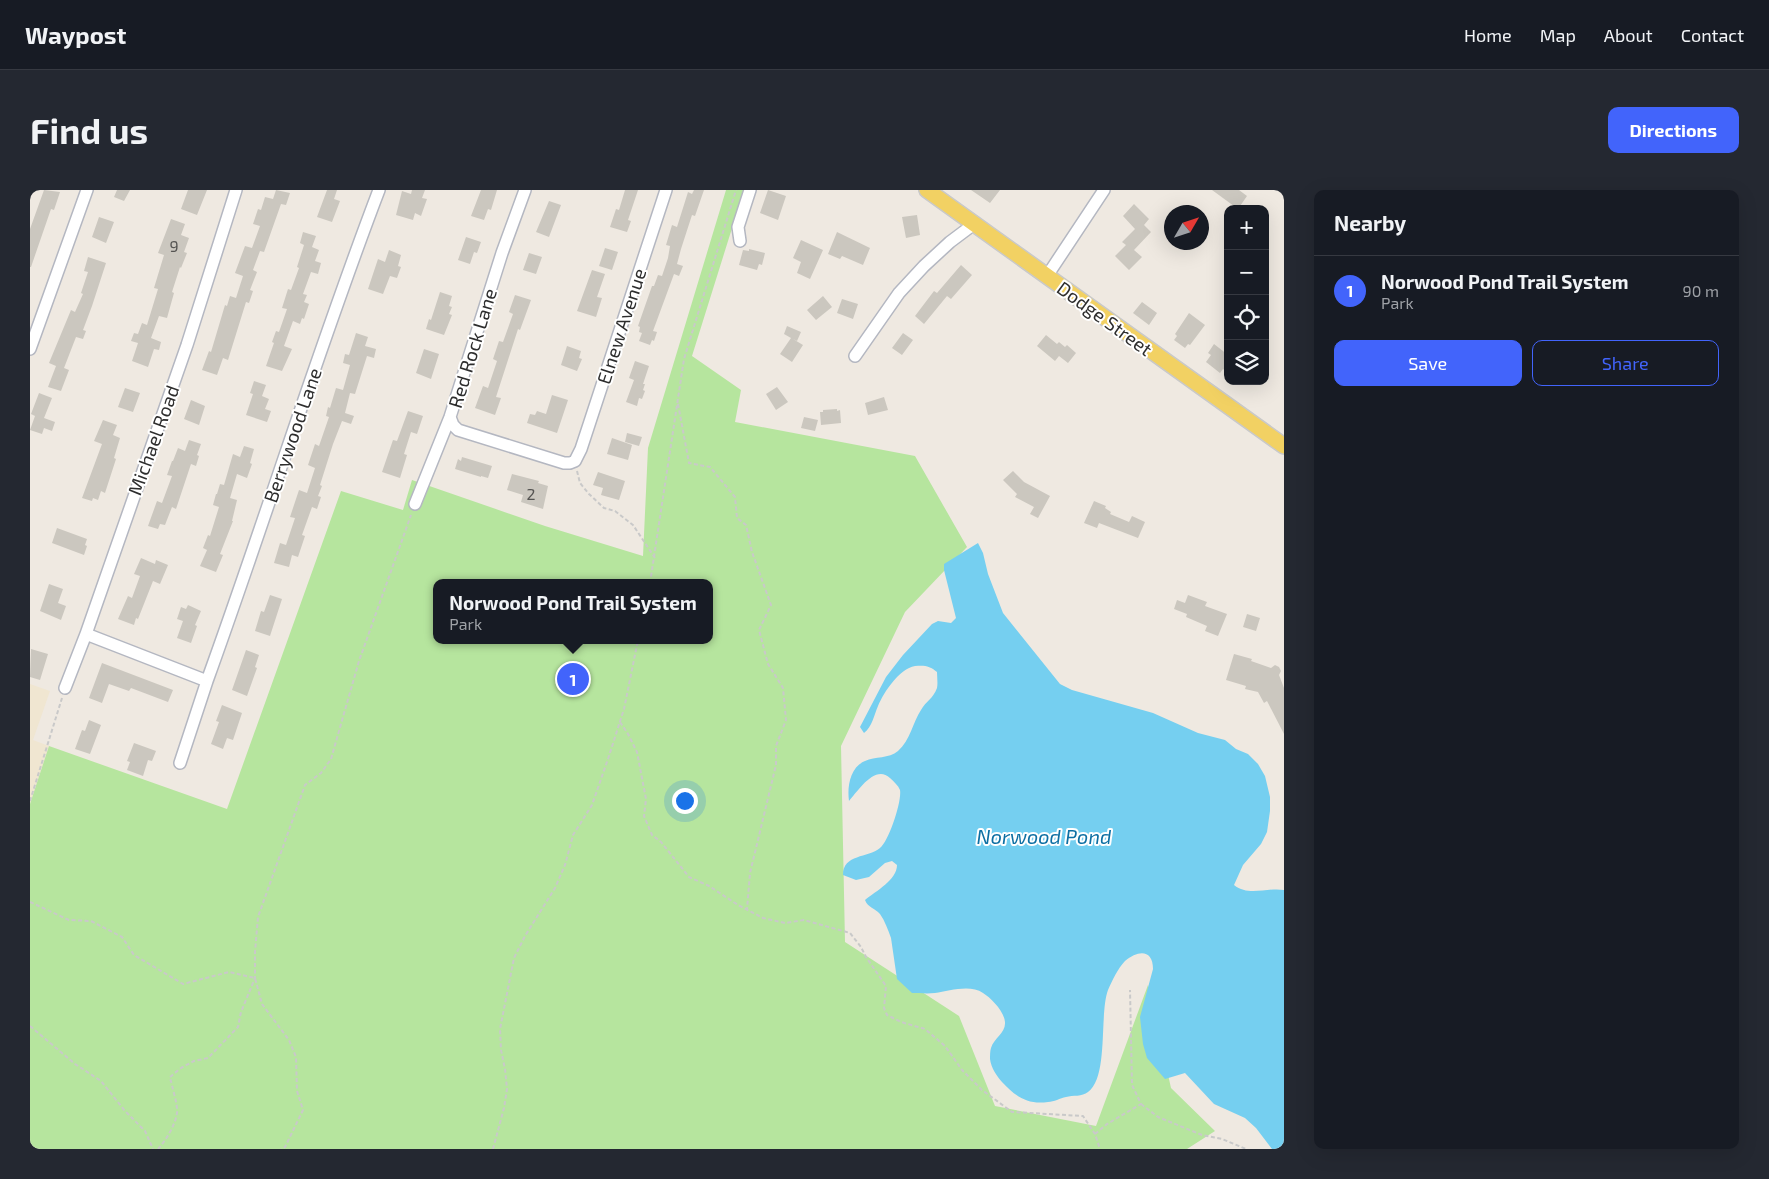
<!DOCTYPE html>
<html lang="en">
<head>
<meta charset="utf-8">
<style>
	:root { --surface:#171b24; --page:#242831; --text:#f1f3f6; --muted:#9ea1a6; --line:#363941; --accent:#4264fb }
	body { margin:0; font-family:"Exo 2",sans-serif; background:var(--page); color:var(--text) }
	.controls { position:absolute; right:15px; top:15px; display:grid; overflow:hidden; border-radius:10px; box-shadow:0 5px 20px #0002 }
	.controls button { width:45px; height:45px; display:grid; place-items:center; padding:0; border:0; border-bottom:1px solid var(--line); background:var(--surface); color:var(--text); font:25px sans-serif }
	.compass { position:absolute; left:1134px; top:15px; width:45px; height:45px; border-radius:50%; background:var(--surface); box-shadow:0 5px 20px #0002; rotate:51deg }
	.you { position:absolute; left:654px; top:610px; width:18px; height:18px; margin:-12px; border:4px solid #fff; border-radius:50%; background:#1a73e8; box-shadow:0 0 0 8px #1a73e833 }
	.badge { display:grid; place-items:center; width:32px; height:32px; border-radius:50%; background:var(--accent); color:#fff; font-size:16px; font-weight:700 }
	.pin { position:absolute; translate:-50% -50%; border:2px solid #fff; box-shadow:0 1px 5px #0006 }
	.popup { position:absolute; left:403px; top:389px; width:280px; height:65px; box-sizing:border-box; display:grid; place-content:center; border-radius:10px; background:var(--surface); filter:drop-shadow(0 1px 4px #0005); font-size:16px; white-space:nowrap; color:var(--muted) }
	.popup b { font-size:19px; color:var(--text) }
	.popup::after { content:''; position:absolute; left:50%; top:100%; margin-left:-10px; border:10px solid transparent; border-top-color:var(--surface) }
	.list { margin:0; padding:0; list-style:none }
	h2 { display:flex; justify-content:space-between; align-items:center; height:65px; margin:0; padding:0 20px; font-size:21px }
	h2 small { font-size:16px; font-weight:400; color:var(--muted) }
	.list li { display:grid; grid-template-columns:32px 1fr auto; gap:15px; align-items:center; box-sizing:border-box; height:70px; padding:0 20px; border-top:1px solid var(--line) }
	.list b { display:block; font-size:19px; white-space:nowrap }
	.list p { margin:0; font-size:16px; white-space:nowrap; color:var(--muted) }
	.list em { font-size:16px; font-style:normal; color:var(--muted) }
	.actions { display:flex; gap:10px; padding:15px 20px }
	.actions a { flex:1; padding:11px 0; border:1px solid var(--accent); border-radius:10px; text-align:center; font-size:18px; color:var(--accent) }
	.actions .main { background:var(--accent); color:#fff }
	.icon { flex:none; width:28px; height:28px; fill:none; stroke:currentColor; stroke-width:2; stroke-linecap:round; stroke-linejoin:round }
	.map { position:relative; flex:none; width:1254px; height:959px; overflow:hidden; border-radius:10px }
	header { display:flex; align-items:center; gap:30px; box-sizing:border-box; height:70px; padding:0 25px; background:var(--surface); border-bottom:1px solid var(--line) }
	header strong { font-size:24px }
	nav { display:flex; gap:28px; margin-inline-start:auto; font-size:18px }
	.intro { display:flex; align-items:center; justify-content:space-between; box-sizing:border-box; height:120px; padding:0 30px }
	h1 { margin:0; font-size:35px }
	.button { padding:12px 22px; border-radius:10px; background:var(--accent); color:#fff; font-size:18px; font-weight:700 }
	main { display:flex; gap:30px; padding:0 30px }
	aside { flex:1; background:var(--surface); border-radius:10px; box-shadow:0 5px 20px #0002 }
	.map>svg:first-child { display:block }
</style>
</head>
<body>
<header>
<strong>Waypost</strong>
<nav><a>Home</a><a>Map</a><a>About</a><a>Contact</a></nav>
</header>
<div class="intro"><h1>Find us</h1><a class="button">Directions</a></div>
<main>
<div class="map">
<svg width="1254" height="959" viewBox="0 0 1254 959">
	<rect width="100%" height="100%" fill="#efe9e1"/>
	<path fill="#f0e6d1" d="M0,494l20,7 -17,49 16,6 -19,58z"/>
	<path fill="#b6e59e" fill-rule="evenodd" d="M696,0h18l-52,166 49,34 -6,32 180,34 52,91 -62,65 -64,134 4,196 114,74 36,90 101,20 52,-141 23,103 44,43 -28,18h-1157v-345l19,-58 178,63 114,-318 62,19 9,-30 133,46 98,30 5,-108zM407,393h272v57h-272z"/>
	<path fill="#75cff0" d="M948,353l5,10 5,21 15,39 57,71 12,6 81,23 45,20 27,7 11,9 12,5 10,10 7,12 5,21v14l-3,21 -6,12 -18,21 -9,20c15,12 33,2 50,5v259h-12l-16,-21 -11,-10 -31,-14 -29,-31 -20,6 -18,-21 -4,-14 -3,-27 13,-48c0,-20 -15,-19 -28,-8 -7,7 -13,20 -17,29 -9,24 1,87 -20,102 -6,5 -15,3 -22,5 -6,1 -12,5 -18,5 -21,3 -33,-6 -46,-20 -5,-6 -11,-14 -12,-23 0,-3 0,-8 1,-11 3,-10 15,-15 14,-26 -1,-11 -14,-24 -22,-29 -13,-9 -34,-2 -48,0 -8,1 -16,0 -23,0l-15,-14 -6,-41c-3,-8 -6,-17 -11,-24 -5,-6 -12,-6 -15,-14 11,-9 32,-20 32,-35l-5,-4 -7,2 -16,14 -13,3 -13,-5c0,-21 25,-17 37,-27 9,-7 22,-47 20,-58 -2,-5 -6,-8 -10,-12 -15,-14 -32,13 -41,23 -2,-14 1,-34 16,-40 10,-5 24,-2 33,-10 12,-10 15,-29 23,-41 5,-9 12,-11 16,-22 1,-5 0,-11 0,-16 -7,-6 -12,-7 -22,-6 -16,3 -31,26 -37,40 -4,9 -6,21 -14,27l-4,-6 26,-50 17,-22 29,-31 6,-3 13,2 5,-5 -12,-48v-6z"/>
	<path fill="#cbc7bf" d="M14,0l16,2 -6,18 -3,-1 -20,58h-1v-38z
		M87,0h13l-6,11 -10,-4z
		M158,0h19l-10,25 -16,-6z
		M246,0l14,3 -4,12 -5,-1 -17,48 -4,-1 -7,19 4,2 -7,18 3,1 -4,12 -3,-1 -18,58 -5,-2 -6,17 -15,-5 7,-19 2,1 14,-47 2,1 3,-10 6,2 7,-22 -8,-3 10,-27 7,2 8,-22 -7,-2 5,-15 3,1 4,-13 8,2z
		M297,0h10l-3,9 6,2 -8,21 -15,-5z
		M382,0h13l-3,8 5,1 -6,17 -6,-3 -2,7 -17,-5 6,-24 9,3z
		M451,0h16l-6,20 -3,-1 -4,11 -13,-4z
		M595,0h13l-10,30 3,1 -4,11 -17,-5 6,-18 3,1z
		M664,0h10l-9,26 -3,-1 -11,34 -4,15 6,2 -4,10 -5,-2 -21,57 4,1 -3,9 -2,-1 -2,5 -11,-4 3,-8 -3,-1 1,-5 -2,-1 14,-40h2l4,-11 4,1 6,-18 2,-12 -4,-1 6,-20 5,2 11,-35 4,2z
		M738,0l18,6 -8,24 -18,-7z
		M941,0h29l-10,13z
		M1182,0h27l8,6 -9,13z
		M519,11l12,4 -12,32 -13,-5z
		M1104,14l15,15 -5,6 7,7 -17,18 8,7 -13,13 -14,-14 11,-11 -4,-3 13,-13 -12,-13z
		M887,25l3,20 -14,3 -4,-21z
		M69,27l15,5 -8,21 -14,-6z
		M141,29l14,5 -4,11 8,3 -5,14 3,1 -6,15 -1,-1 -8,25 2,1 -7,25 -8,-2 -8,22 10,4 -2,8 -5,-1 -6,18 -16,-6 6,-18 -7,-2 3,-8 4,1 4,-11 5,2 11,-36 -4,-1 10,-33 -6,-2z
		M273,42l13,4 -4,11 7,3 -4,11 6,2 -3,11 -7,-2 -8,22 4,1 -3,7 5,2 -5,15 -2,-1 -2,6 -7,-3 -9,25 8,3 -10,22 -16,-5 8,-23 -2,-1 4,-11 3,1 8,-23 -5,-1 6,-19 3,1 8,-22 -2,-1 7,-22 -4,-2z
		M807,42l33,16 -7,17 -21,-9 -2,3 -12,-5z
		M436,47l15,5 -4,11 -3,-1 -4,12 -12,-4z
		M771,50l22,10 -13,29 -13,-6 4,-11 -8,-4z
		M575,58l13,4 -6,18 -13,-4z
		M719,59l16,4 -3,12 -3,-1 -2,6 -18,-5 4,-15 6,1z
		M359,60l12,5 -3,11 3,1 -4,11 -7,-2 -7,18 -15,-5 10,-30 7,3z
		M499,63l13,4 -6,17 -13,-4z
		M58,67l18,6 -14,43 -9,24 3,1 -3,8 -7,-2 -12,31 5,2 -8,21 -13,-4 8,-21 -7,-3 22,-53 4,2 8,-18 -2,-1 7,-21 -4,-1z
		M931,75l11,10 -21,24 -4,-3 -23,28 -9,-8 19,-25 3,2z
		M562,80l13,4 -8,23 5,1 -6,19 -19,-6z
		M410,102l12,4 -3,10 3,1 -3,7 3,1 -8,20 -18,-6 3,-10 2,1z
		M485,105l16,5 -11,30 -2,-1 -22,68 5,1 -6,17 -20,-7 8,-22 5,2 9,-27 -4,-2 6,-18 4,1 10,-28 -4,-2z
		M793,106l9,11 -16,13 -9,-10z
		M812,109l16,5 -5,15 -16,-6z
		M1112,112l15,11 -8,12 -16,-12z
		M1159,123l16,12 -15,20 -2,-1 -3,4 -11,-8 3,-4 -2,-2z
		M757,136l14,6 -4,9 -4,-2 10,6 -11,17 -12,-8 11,-16 -7,-4z
		M326,143l12,4 -3,9 11,3 -2,9 -7,-2 -12,38 -5,-1 -5,20 9,3 -3,8 -9,-3 -9,23 -13,41 2,1 -4,10 3,1 -4,12 -5,-2 -10,28 3,1 -7,21 -6,-2 -3,12 -15,-4 6,-20 6,2 9,-27 -5,-1 9,-27 8,3 8,-25 -7,-3 7,-21 4,2 10,-29 -3,-1 2,-9 2,1 6,-20 7,2 7,-25 -7,-2 2,-9 4,1z
		M873,143l10,7 -11,15 -10,-7z
		M1016,145l11,9 2,-2 6,5 2,-2 9,8 -8,10 -9,-7 -4,5 -18,-15z
		M1184,154l14,11v18l-5,-4 -3,4 -14,-11 5,-7 -3,-2z
		M537,156l14,5 -2,7 3,1 -5,12 -16,-6z
		M394,159l15,5 -8,25 -15,-6z
		M605,171l14,5 -6,18h2l-2,6 2,1 -3,8 -3,-1 -2,8 -11,-4 8,-22 -5,-2z
		M224,191l12,4 -4,11 7,3 -4,10 6,2 -4,11 -21,-7 7,-21 -3,-1z
		M747,197l11,15 -12,8 -10,-16z
		M95,198l15,5 -7,19 -15,-5z
		M9,203l13,5 -8,20 11,4 -3,9 -8,-3 -2,6 -12,-4 5,-14 -4,-2z
		M522,205l16,5 -11,33 -30,-10 3,-9 5,1 2,-4 9,3z
		M854,207l4,13 -20,5 -3,-12z
		M161,210l14,6 -6,19 -15,-6z
		M807,219v2l3,-1 1,13 -20,2 -1,-13h3v-2z
		M378,221l15,5 -6,18 -6,-2 -7,22 3,1 -7,23 -18,-6 11,-32 4,1z
		M774,227l14,3 -3,11 -14,-3z
		M73,230l14,5 -4,10 7,3 -6,20 2,1 -11,34 -4,-2 -3,9 -5,-2 -1,3 -10,-3 20,-54 -8,-3z
		M597,243l15,4 -3,9 -14,-4z
		M582,248l20,7 -4,15 -21,-6z
		M159,250l12,4 -4,11 2,1 -3,10 -5,-2 -15,45 -4,-2 -7,18 -5,-1 -2,5 -10,-3 9,-25 5,2 10,-27 -5,-1 5,-14h1l5,-13 7,3z
		M214,256l10,3 -4,14 2,1 -5,14 -10,-4 -7,24 7,2 -5,21h1l-13,33 3,1 -7,17 -16,-6 7,-16 -4,-2 5,-13 2,1 9,-29 -6,-2 3,-11h1l3,-10 4,1 9,-31 7,3z
		M432,267l30,9 -4,12 -7,-2v1l-26,-8 3,-10 3,2z
		M983,281l11,11 26,14 -12,22 -8,-4 4,-7 -19,-10 2,-3 -14,-14z
		M568,282l27,9 -6,19 -18,-5 2,-7 -10,-3z
		M482,284l27,7 -1,2 10,3 -5,23 -22,-7 2,-7 -16,-5z
		M1064,311l12,5 -1,2 6,4 -1,2 19,8 3,-6 13,6 -7,16 -39,-15 -2,5 -13,-5z
		M27,338l30,11 -2,6 2,1 -3,9 -32,-12z
		M111,368l14,6 1,-4 12,5 -8,19 -7,-3 -15,38 -2,-1 -2,7 -16,-6 10,-23 4,2 8,-22 -6,-2z
		M19,394l14,5 -5,14 8,3 -5,14 -21,-9z
		M240,405l12,4 -12,37 -15,-5 6,-20 3,1z
		M1158,405l19,7 -2,4 22,8 -9,22 -13,-5 2,-5 -21,-9 1,-3 -13,-5 3,-9 8,3z
		M158,415l13,6 -6,14 2,1 -6,17 -14,-5 6,-17 -6,-2 4,-12 5,2z
		M1217,424l13,4 -4,13 -13,-4z
		M1,459l17,5 -8,26 -10,-3z
		M216,460l13,5 -4,12 2,1 -10,28 -15,-6z
		M1204,464l18,5 -1,2 20,7 4,-3 4,2 2,4 -2,4 5,13v46l-17,-33 -3,2 -6,-11 -13,-3 1,-3 -20,-6z
		M72,473l71,27 -5,12 -37,-14 -2,3 -20,-7 -7,19 -13,-5z
		M192,515l20,8 -9,27 -6,-2 -4,11 -12,-5 8,-22 -3,-1z
		M59,530l12,5 -11,29 -15,-5 7,-19 3,1z
		M104,553l22,8 -4,10 -4,-1 -5,16 -16,-6 3,-8 -3,-1z"/>
	<g fill="none" stroke-linecap="round" stroke-linejoin="round">
		<g stroke="#b4b7c1" stroke-width="14">
			<path id="minor" d="M710,51l-2,-14 12,-37
				M1017,86l57,-86
				M0,159l57,-159
				M825,166l44,-63 25,-27 26,-24 24,-18
				M420,227l3,8 5,5 106,33h6l5,-2 6,-12 85,-259
				M385,314l35,-87 52,-164 23,-63
				M56,444l121,47c59,-163 110,-329 172,-491
				M35,498l21,-54 101,-289 49,-155
				M150,573l27,-82"/>
		</g>
		<g stroke="#c9c9c9" stroke-width="18">
			<path id="major" d="M897,0l357,256"/>
		</g>
		<path stroke="#c9c9c9" stroke-width="2" stroke-dasharray="4 2.5" stroke-linecap="butt" d="M648,214l11,59 21,4 25,30 2,21 9,7 6,27 19,53 -12,25 9,34 15,24 3,32 -10,26v19l-26,108 -3,36
			M547,281l3,12 9,11 15,14 11,3 18,14 22,33
			M620,393l34,-224 52,-169
			M590,532l8,12 9,18 9,47 -2,17 8,19 9,7 28,35 20,9 29,19 25,13 22,5 19,-3 46,13 11,14 5,10 20,29 -2,22 3,7 14,7 24,7 20,17 17,24 20,20 30,22 71,4 12,18 5,15
			M0,611l32,-103
			M0,712l39,18 22,1 31,16 12,18 49,29 46,-12 26,6 7,26 27,36 7,17 1,34 6,19 -18,37 -4,2
			M0,836l45,38 26,17 24,30 20,20 8,18
			M1111,914l17,13 44,18 20,4 24,10
			M1065,944l12,-10 34,-20 -9,-19 -2,-95
			M128,959c8,-9 17,-23 19,-36 1,-8 -5,-26 -7,-36l11,-9 13,-7 14,-3 30,-31 3,-15 14,-34v-26l3,-35 47,-132 16,-12 10,-14 28,-98 52,-146
			M463,959l11,-41 3,-19 -2,-20 -4,-19 -1,-21 14,-71 11,-22 30,-48 10,-23 8,-30 19,-30 16,-46 16,-50 14,-69"/>
		<use href="#minor" stroke="#fff" stroke-width="11"/>
		<use href="#major" stroke="#f2d163" stroke-width="15"/>
	</g>
	<g text-anchor="middle" dominant-baseline="central" stroke-width="4" stroke-linejoin="round" paint-order="stroke">
		<g font-size="16" fill="#555452">
			<text x="144" y="55">9</text>
			<text x="501" y="303">2</text>
		</g>
		<g font-size="19" fill="#2e2e2e" stroke="#fff">
			<text transform="translate(1075 128) rotate(36)">Dodge Street</text>
			<text transform="translate(591 136) rotate(-72)">Elnew Avenue</text>
			<text transform="translate(442 158) rotate(-73)">Red Rock Lane</text>
			<text transform="translate(262 245) rotate(-71)">Berrywood Lane</text>
			<text transform="translate(123 250) rotate(-70)">Michael Road</text>
		</g>
		<g font-size="20" font-style="italic" fill="#0d6fa3" stroke="#fff">
			<text x="1014" y="646">Norwood Pond</text>
		</g>
	</g>
</svg>
<div class="controls">
<button>+</button>
<button>−</button>
<button><svg class="icon" aria-label="locate" viewBox="0 0 24 24"><circle cx="12" cy="12" r="6"/><path d="M12 2v4M12 18v4M2 12h4M18 12h4"/></svg></button>
<button><svg class="icon" aria-label="layers" viewBox="0 0 24 24"><path d="M12 4l9 5-9 5-9-5zM3 14l9 5 9-5"/></svg></button>
</div>
<svg class="compass" viewBox="-18 -18 36 36"><path d="M0-13l5 13h-10z" fill="#e53935"/><path d="M0 13l5-13h-10z" fill="#9ea1a6"/></svg>
<div class="you"></div>
<div class="pin badge" style="left:543px;top:489px">1</div>
<div class="popup"><b>Norwood Pond Trail System</b>Park</div>
</div>
<aside>
<h2>Nearby<small></small></h2>
<ul class="list">
<li><span class="badge">1</span><div><b>Norwood Pond Trail System</b><p>Park</p></div><em>90 m</em></li>
</ul>
<div class="actions"><a class="main">Save</a><a>Share</a></div>
</aside>
</main>
</body>
</html>
